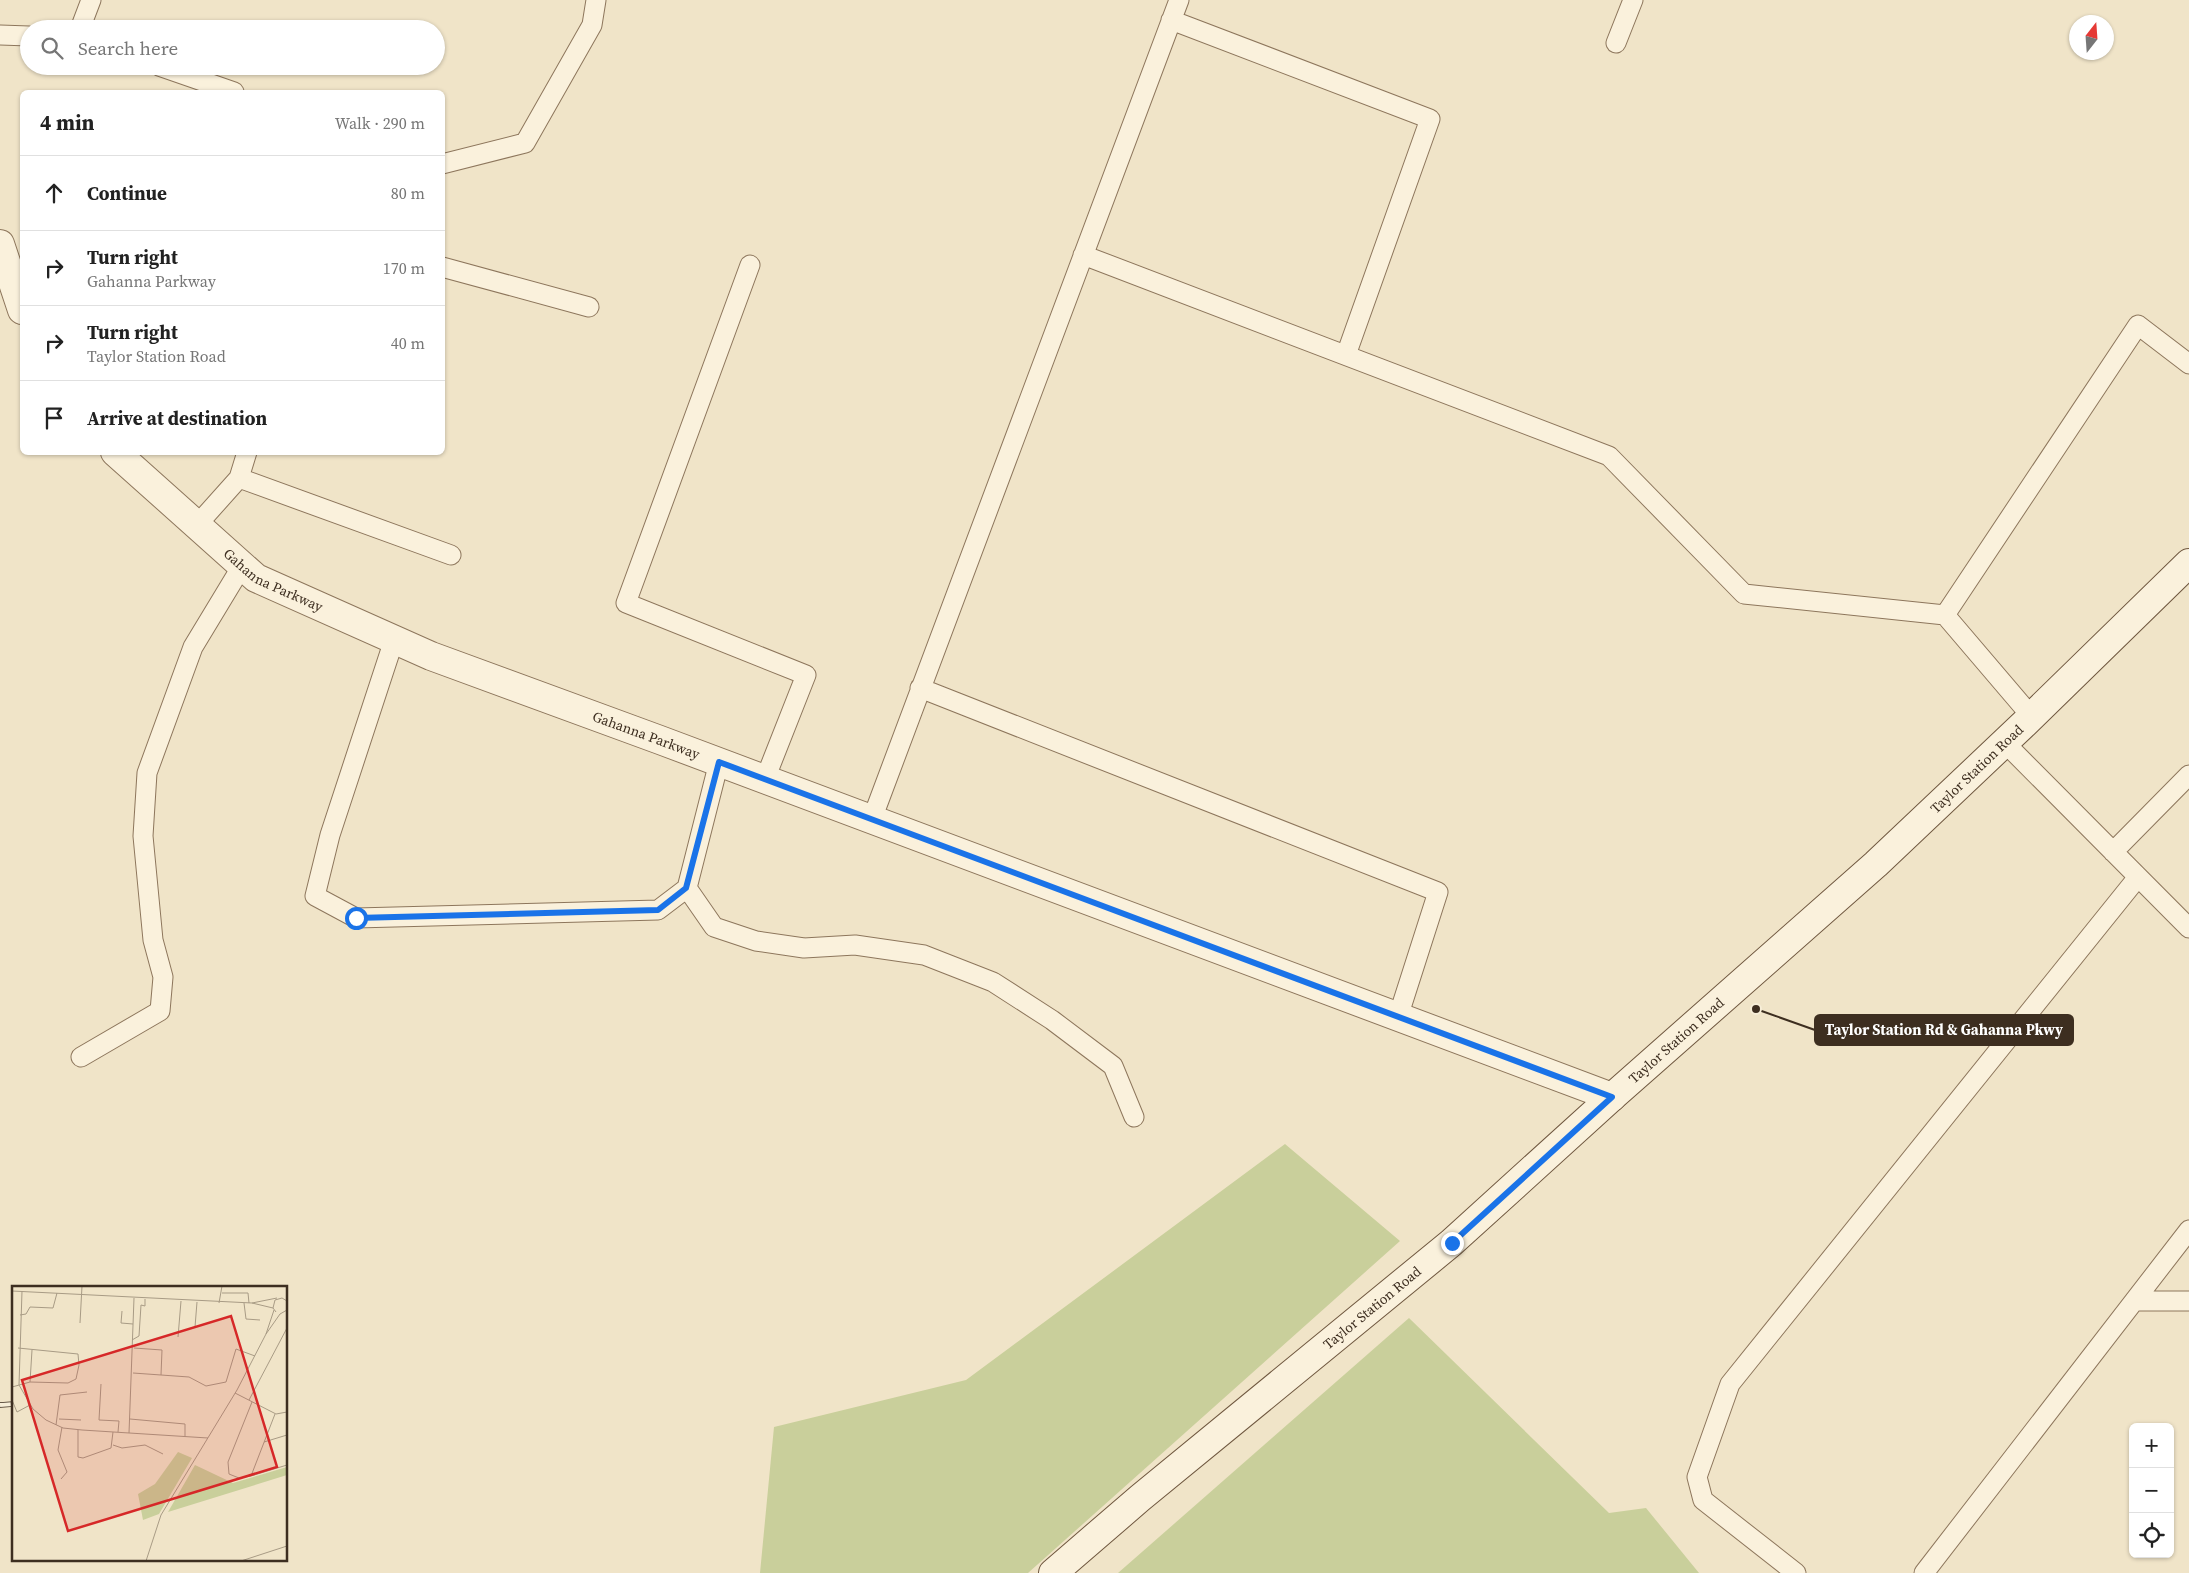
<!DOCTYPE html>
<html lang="en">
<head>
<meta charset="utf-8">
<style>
	:root { --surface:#fff; --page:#f2f2f2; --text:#222; --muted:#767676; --line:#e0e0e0 }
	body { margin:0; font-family:"Source Serif 4",serif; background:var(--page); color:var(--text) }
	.controls { position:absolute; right:15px; bottom:15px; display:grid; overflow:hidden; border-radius:8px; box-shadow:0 1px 4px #0004 }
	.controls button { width:45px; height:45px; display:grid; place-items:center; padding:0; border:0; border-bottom:1px solid var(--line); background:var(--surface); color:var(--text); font:25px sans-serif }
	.compass { position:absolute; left:2069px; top:15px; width:45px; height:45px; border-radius:50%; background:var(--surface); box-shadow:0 1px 4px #0004; rotate:17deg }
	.stop { position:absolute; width:15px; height:15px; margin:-11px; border:4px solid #1a73e8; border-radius:50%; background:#fff }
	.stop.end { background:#1a73e8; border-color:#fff; box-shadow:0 1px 5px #0008 }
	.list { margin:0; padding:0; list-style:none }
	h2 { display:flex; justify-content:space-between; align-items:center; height:65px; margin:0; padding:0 20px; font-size:21px }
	h2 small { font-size:16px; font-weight:400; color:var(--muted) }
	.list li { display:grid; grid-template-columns:32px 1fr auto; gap:15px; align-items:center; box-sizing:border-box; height:75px; padding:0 20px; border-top:1px solid var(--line) }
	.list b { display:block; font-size:19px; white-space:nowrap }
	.list p { margin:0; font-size:16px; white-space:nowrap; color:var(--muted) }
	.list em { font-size:16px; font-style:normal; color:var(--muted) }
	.icon { flex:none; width:28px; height:28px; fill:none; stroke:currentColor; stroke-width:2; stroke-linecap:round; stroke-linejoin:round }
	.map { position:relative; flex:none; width:2189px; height:1573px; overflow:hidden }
	.search { position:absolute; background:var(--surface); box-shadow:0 1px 4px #0004; left:20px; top:20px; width:425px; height:55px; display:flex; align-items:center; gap:12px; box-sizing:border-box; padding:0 18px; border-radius:28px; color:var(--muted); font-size:19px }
	.panel { position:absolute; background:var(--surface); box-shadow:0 1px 4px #0004; left:20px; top:90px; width:425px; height:365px; border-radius:8px }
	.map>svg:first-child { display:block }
</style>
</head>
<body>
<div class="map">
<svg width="2189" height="1573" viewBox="0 0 2189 1573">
	<rect width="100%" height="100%" fill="#f0e4c8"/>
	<path fill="#c9cf9b" d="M1285,1144l115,97 -372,332h-268l14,-146 192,-47z
		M1409,1318l200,195 37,-5 53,65h-581z"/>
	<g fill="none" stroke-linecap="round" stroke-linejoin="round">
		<g stroke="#8d765c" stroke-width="21">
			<path id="lane" d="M1171,20l259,99 -84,236
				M80,29l11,-29
				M0,35l29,1
				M1616,43l17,-43
				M159,66l75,26
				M442,164l83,-21 67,-118 4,-25
				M1083,255l526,201 135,138 201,21 193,-290 51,39
				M750,265l-124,338 180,72 -41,104
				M442,267l147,40
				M239,478l212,77
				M197,525l42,-47 8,-26
				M1945,615l87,102
				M394,640l-64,195 -15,61 41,22 302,-8 29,-22 32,-126
				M920,688l518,204 -40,125
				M2005,743l184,185
				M872,819l307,-819
				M2113,852l76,-77
				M687,888l27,39 42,14 48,7 51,-3 69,10 69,27 59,38 61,46 21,51
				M81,1057l79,-46 3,-34 -10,-37 -10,-104 4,-63 46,-126 49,-81
				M2134,1301h55
				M1796,1573l-93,-73 -6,-23 33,-93 408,-507
				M1924,1573l265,-343"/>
		</g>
		<g stroke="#8d765c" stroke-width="30">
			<g id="street">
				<path d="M0,244l22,66"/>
				<path id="s1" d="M115,452l141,126 175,78 229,84 952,357"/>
			</g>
		</g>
		<g stroke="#6f573f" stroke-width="30">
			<g id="secondary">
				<path id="s2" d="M1053,1573l87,-75 311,-255 161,-146 264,-233 149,-141 164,-160"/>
			</g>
		</g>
		<use href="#lane" stroke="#faf1dc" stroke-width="19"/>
		<use href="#street" stroke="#faf1dc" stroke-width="28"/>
		<use href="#secondary" stroke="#faf1dc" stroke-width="28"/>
		<g stroke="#3d2e20" stroke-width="5.5">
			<path id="rail" d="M0,1405l14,-1"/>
		</g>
		<use href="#rail" stroke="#f7eed8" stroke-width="4" stroke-dasharray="11" stroke-linecap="butt"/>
	</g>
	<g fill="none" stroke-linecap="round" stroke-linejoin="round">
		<path stroke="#1a73e8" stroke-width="6" d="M356,918l302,-8 28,-22 33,-126 893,335 -160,146"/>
	</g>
	<g text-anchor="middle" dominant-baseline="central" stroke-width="4" stroke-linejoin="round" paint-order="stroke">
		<g font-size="14" fill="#3d2e20" stroke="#f7eed8">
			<text stroke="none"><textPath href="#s1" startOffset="205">Gahanna Parkway</textPath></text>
			<text stroke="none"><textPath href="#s1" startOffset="610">Gahanna Parkway</textPath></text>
			<text stroke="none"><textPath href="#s2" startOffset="1225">Taylor Station Road</textPath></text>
			<text stroke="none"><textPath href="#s2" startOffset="820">Taylor Station Road</textPath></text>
			<text stroke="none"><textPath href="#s2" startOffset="415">Taylor Station Road</textPath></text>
		</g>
	</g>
	<g transform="translate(12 1286)">
		<rect width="275" height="275" fill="#f0e4c8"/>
		<path d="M166,166l14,6 -33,56 -16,6 -5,-26 17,-10zM183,179l38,18 54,-16v8l-119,37z" fill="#c9cf9b"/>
		<path fill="none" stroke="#a89b85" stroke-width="1" d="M0,5l240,12 21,5M10,5l-3,94 14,24 13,11 17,8 19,2 126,8M210,7h26l1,10M207,17l3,-17M232,17l2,16 14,1M240,17l25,-5M110,25l-1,12 12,1M264,26l-3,-4 2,-8 7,-2 5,3M8,29l6,-1 4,-7 23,1 4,-15M68,37l2,-37M183,41l2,-25M254,48l14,-20 7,-4M166,51l3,-36M120,54l7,-4 2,-31 4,1v-7M122,62l28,2 -1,25M121,87l56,4 17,9 20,-4 10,-33 19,7M18,96l2,-32M89,98l-2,36 20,1 -1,11M0,101l18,-5 38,1 8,-4 3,-14 -1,-11 -60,-6M223,107l41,21 11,-2M0,114l5,12 13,-7M237,114l38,-72M240,116l-24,60 1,12 10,4 12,-2 24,-62M47,133l22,1M118,133l55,5v13M44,139l4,-30 27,-3M66,144v27l5,1 28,-10 2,-16M117,147l5,-135M252,156l23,-7M101,159l9,3 23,-3 18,9M239,190l36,-11M49,193l6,-7 -9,-22 4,-23M134,275l15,-46 76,-125 29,-56 8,-24M229,275l46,-15"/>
		<path fill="#d62828" fill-opacity="0.15" stroke="#d62828" stroke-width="2.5" d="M219,30l46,151 -209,64 -46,-151z"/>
		<rect width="275" height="275" fill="none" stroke="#3d2e20" stroke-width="2.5"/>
	</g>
	<path fill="none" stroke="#3d2e20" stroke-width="2" d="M1756 1009L1815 1030"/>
	<circle fill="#3d2e20" stroke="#f7eed8" stroke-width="2" cx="1756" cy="1009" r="5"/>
	<rect fill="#3d2e20" stroke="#3d2e20" stroke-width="2" x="1815" y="1015" width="258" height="30" rx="5"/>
	<g font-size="15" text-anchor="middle" font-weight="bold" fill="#fff">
		<text x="1944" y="1035">Taylor Station Rd &amp; Gahanna Pkwy</text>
	</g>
</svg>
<div class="controls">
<button>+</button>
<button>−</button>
<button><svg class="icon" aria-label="locate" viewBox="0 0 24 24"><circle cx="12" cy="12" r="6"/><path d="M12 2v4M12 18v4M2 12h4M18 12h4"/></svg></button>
</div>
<svg class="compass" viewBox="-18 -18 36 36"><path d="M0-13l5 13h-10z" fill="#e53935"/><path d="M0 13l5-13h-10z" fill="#767676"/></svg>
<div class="stop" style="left:356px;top:918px"></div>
<div class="stop end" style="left:1452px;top:1243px"></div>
<div class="search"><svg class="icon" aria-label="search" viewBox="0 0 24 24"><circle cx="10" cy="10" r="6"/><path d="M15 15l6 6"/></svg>Search here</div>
<section class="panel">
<h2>4 min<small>Walk · 290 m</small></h2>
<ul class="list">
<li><svg class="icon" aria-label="ahead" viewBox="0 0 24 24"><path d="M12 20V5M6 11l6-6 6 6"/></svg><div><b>Continue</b></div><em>80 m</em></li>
<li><svg class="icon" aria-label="right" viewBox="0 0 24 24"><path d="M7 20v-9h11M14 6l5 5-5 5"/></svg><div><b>Turn right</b><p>Gahanna Parkway</p></div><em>170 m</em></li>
<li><svg class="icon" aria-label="right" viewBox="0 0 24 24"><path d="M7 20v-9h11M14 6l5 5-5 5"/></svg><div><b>Turn right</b><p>Taylor Station Road</p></div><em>40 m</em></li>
<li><svg class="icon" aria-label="arrive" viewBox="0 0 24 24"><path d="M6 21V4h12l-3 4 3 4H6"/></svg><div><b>Arrive at destination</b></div></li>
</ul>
</section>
</div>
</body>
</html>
